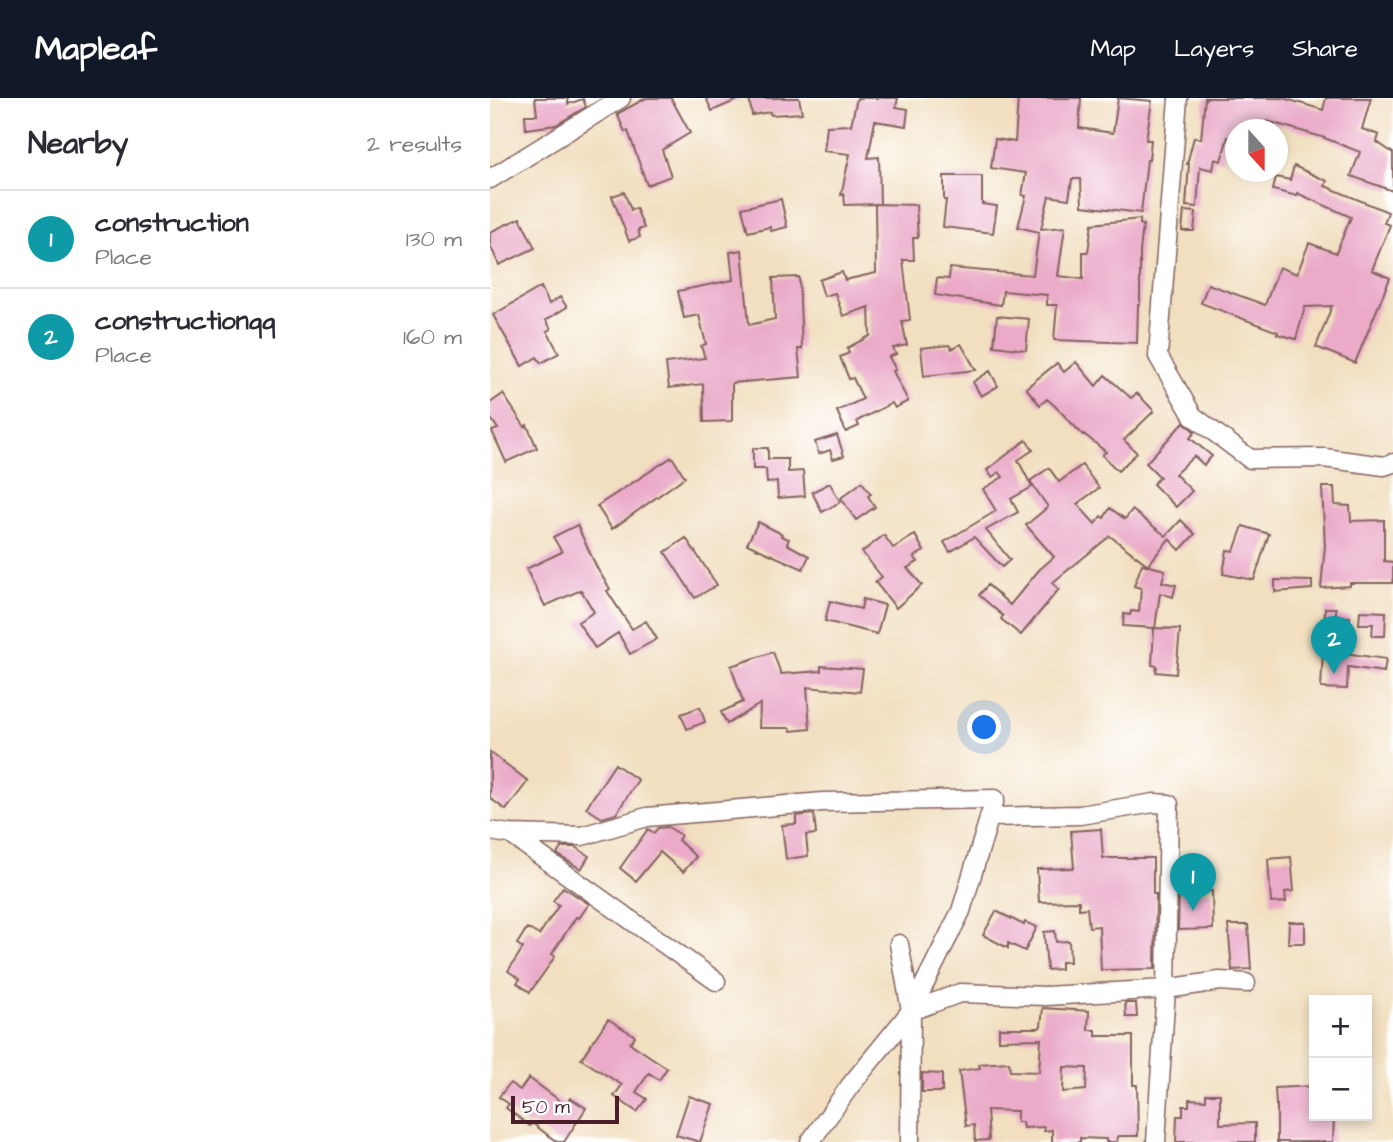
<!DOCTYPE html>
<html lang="en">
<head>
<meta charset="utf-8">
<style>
	:root { --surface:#fff; --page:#f2f2f3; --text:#2b2b33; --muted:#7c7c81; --line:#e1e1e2; --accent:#111827 }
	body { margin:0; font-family:"Architects Daughter",sans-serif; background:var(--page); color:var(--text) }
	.controls { position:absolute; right:21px; bottom:21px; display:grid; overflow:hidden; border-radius:0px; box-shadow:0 4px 10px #0003 }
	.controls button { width:63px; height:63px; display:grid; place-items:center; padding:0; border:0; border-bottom:2px solid var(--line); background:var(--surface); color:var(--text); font:35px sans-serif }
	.compass { position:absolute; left:735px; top:21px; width:63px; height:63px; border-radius:50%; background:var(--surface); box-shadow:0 4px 10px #0003; rotate:159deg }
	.scale { position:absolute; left:21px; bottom:18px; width:108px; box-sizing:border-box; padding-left:7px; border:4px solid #4a1f2b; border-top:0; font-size:19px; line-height:24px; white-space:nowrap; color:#4a1f2b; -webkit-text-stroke:5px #fff; paint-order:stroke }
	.you { position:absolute; left:495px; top:630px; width:24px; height:24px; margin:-18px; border:5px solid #fff; border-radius:50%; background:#1a73e8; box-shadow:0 0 0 10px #1a73e833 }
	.badge { display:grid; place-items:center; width:46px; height:46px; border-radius:50%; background:var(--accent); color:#fff; font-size:23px; font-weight:700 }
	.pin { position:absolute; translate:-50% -58px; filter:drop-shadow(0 2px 4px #0008) }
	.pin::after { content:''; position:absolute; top:37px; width:24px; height:21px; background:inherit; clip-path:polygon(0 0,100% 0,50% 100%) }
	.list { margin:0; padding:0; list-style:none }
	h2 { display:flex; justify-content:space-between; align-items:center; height:91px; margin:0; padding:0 28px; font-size:30px }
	h2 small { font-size:23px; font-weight:400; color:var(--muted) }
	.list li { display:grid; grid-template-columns:46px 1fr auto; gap:21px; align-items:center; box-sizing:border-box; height:98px; padding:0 28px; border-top:2px solid var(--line) }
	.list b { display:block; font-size:26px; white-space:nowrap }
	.list p { margin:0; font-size:23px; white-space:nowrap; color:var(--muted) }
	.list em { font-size:23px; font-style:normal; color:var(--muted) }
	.map { position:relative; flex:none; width:903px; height:1044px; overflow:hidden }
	header { display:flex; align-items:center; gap:42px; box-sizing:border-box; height:98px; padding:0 35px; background:var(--accent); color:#fff }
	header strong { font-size:33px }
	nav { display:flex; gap:38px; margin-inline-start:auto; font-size:24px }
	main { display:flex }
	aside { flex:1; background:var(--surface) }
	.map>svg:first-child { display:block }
</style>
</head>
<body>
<header>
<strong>Mapleaf</strong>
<nav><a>Map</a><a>Layers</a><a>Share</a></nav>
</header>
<main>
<aside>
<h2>Nearby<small>2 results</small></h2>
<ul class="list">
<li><span class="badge" style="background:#0f9aa8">1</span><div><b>construction</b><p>Place</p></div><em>130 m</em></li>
<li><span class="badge" style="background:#0f9aa8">2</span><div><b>constructionqq</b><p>Place</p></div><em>160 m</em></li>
</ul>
</aside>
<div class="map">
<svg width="903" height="1044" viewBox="0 0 903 1044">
	<rect width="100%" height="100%" fill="#fff"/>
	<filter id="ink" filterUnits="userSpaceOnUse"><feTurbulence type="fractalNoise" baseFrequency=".0143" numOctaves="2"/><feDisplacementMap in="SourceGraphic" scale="14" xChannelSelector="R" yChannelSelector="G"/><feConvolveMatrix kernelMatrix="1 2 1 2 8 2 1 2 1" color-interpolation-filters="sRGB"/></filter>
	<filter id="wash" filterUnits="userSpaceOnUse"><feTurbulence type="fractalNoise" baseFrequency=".00686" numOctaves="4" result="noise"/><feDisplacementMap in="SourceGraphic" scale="28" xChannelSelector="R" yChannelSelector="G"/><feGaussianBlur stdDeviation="1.57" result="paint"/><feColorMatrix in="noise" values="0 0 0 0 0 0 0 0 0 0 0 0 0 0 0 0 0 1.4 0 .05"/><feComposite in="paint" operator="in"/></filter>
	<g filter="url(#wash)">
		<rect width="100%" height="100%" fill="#f1dfc0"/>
		<g id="blocks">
			<path fill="#eaaac8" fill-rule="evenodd" d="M45,0h33v6l15,-5 3,8 -30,18 -30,4 -1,-14h12z
				M156,0h25l19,35 -28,17 9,26 -24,9 -19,-54 -3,1 -8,-18z
				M216,0h36l-30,13z
				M259,0h50l3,15 -31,2 -1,-3 -18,3z
				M367,0h41l-2,9 12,2 -2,17 -31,-5 -7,37 11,-1 1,47 -35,1 -1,-11 -3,1 9,-41 -26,-3 3,-25 24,-1z
				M528,0h63l-2,30 34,5 5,-35 34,3 -6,39h5l-2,20h-2l-6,53 -59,-7 -1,-27h-9l-3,20 -20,-3 -8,33 24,-2 -7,49 25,3v-27h5l4,-28 48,-5v5l3,1 -3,27v53h-2l-1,38 -83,-3 3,-35h-10v-10l-44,-4 -2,14 -66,-10 2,-17 12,1 1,-11 83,7 6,-43 -21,-5 8,-31 -4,-1 4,-22 -35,-5 4,-29 20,3z
				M715,0h78l40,12 3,-12h45l-9,31 17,6 -2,7 16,11v38l-42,-15 9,-24 -38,-15 -55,-16 -2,9h-29v9l-8,-2 -7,24 -6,-2 -2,11 -13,-3 -3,40 -11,-1 3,-42h-2l7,-27 7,2z
				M804,68l33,15 -2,5 63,26 -4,11 6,2 -18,45 18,8 -35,85 -39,-16 16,-41 -27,1 -9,32 -19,-5 1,-2 -77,-29 7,-19 57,21 14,-38 18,7 12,-31 27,10 15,-36 -54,-24v3l-24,-6 3,-13 14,3z
				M454,78h38v28l15,2 -4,27 -50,-6 3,-27h-2z
				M134,94l7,18 5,-2 8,20 -6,2 2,7 -11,4 -17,-45z
				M291,101l6,28 -16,4 -1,-4 -22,5 -6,-24z
				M385,106l41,1 2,33h-5l1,22h-11l7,60 -8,1 5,24 -14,3 3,6 -7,3 7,13 -3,1 15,30 -13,7 -3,-5 -35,18 2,5 -13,6 -9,-21 26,-12 -10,-21 -4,1 -9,-22 9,-4 -2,-5 23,-12 -1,-29 -26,9 -8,-23 -11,3 -5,-16 23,-8 3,8 31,-7z
				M694,113l12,1 -2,19h-12z
				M30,120l15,30 -36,17 -9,-20v-13z
				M252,152l7,75 26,-6 -2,-41 26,-1 3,72h-4l3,28 -69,6v38l-28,1 -1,-38 -34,4 -3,-25 39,-5 -4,-12 5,-2 -7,-29 -15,3 -6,-27 55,-11 -3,-28z
				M51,189l8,17 11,-7 7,10 -21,13 5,9 -4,2 12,22 -18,10 -4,-6 -15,9 -29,-51z
				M507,218l32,3 -3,31 -32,-4z
				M471,246l15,26 -52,6 -3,-28 28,-3 3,4z
				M586,264l20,24 9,-11 26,23 6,-5 17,18 -30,29 13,13 -19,18 -16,-16 4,-3 -22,-18 -1,1 -29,-30 -7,-6 -7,6 -14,-17 31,-25 7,9z
				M500,273l8,15 -17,10 -8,-14z
				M13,296l22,33 2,-2 10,23 -31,14 -14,-31 6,-2 -8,-12v-14z
				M694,324l11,10 -5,6 22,18 -8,9 -10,-9 -19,18 17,17 -16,16 -23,-23 7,-7 -14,-14z
				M347,337l7,21 -11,3 -3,-9 -11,4 -4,-12z
				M536,342l7,10 -15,10 14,27 -21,12 7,13 -32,18 24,30 -8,7 -28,-30 -24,15 -6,-10 52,-31 -13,-22 20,-12 -4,-5 -7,5 -5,-7z
				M263,350h15v11h20v13l15,-1 2,25 -27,2 -1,-16 -10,1 -1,-14h-13z
				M182,359l13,20 -73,52 -15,-23z
				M592,367l17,23 -22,16 18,20 6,-8 3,2 6,-10 15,11 7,-9 34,26 15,-16 14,14 -15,16 -11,-11 -21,26 -38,-29 -58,47 7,6 -38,46 -20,-16 2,-3 -24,-21 9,-10 22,20 29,-35 15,-13 -28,-32 22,-18 -18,-26 19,-13 10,14z
				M372,384l9,12 -3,2 7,11 -19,13 -15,-22z
				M340,385l10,19 -18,10 -10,-20z
				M832,389h12l1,18 15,1 1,15 33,-1v41l9,1v21h-43v3l-29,2 4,-42z
				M268,424l24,12 -1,2 8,3 -2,5 22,12 -6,13 -56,-25z
				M87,427l20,43 13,21 -3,2 25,38 14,-8 11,18 -27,15 -12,-21 -23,15 -17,-26 16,-10 -13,-22 -36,16 -19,-37 36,-17 -9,-15z
				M753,428l26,8 -15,46 -31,-6 4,-24 7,1z
				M394,437l9,13 22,-13 9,16 -10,6 4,5 -11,6 15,17 -26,23 -21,-26 7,-5 -20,-25z
				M196,440l31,47 -22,13 -30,-46z
				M652,466l23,6 -3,12 14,3 -3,12 -13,-4 -5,35 25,1 -4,45 -20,-2 1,-6 -5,-1 2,-37 -31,-2 1,-12 6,1 1,-4 8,1 2,-24 -7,-2z
				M785,482l37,1v8l-37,3z
				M373,501l22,6 -8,29 -52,-13 5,-20 31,8z
				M835,510h11v8l14,1 -1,18 -25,-1z
				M870,513l26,1 -1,24h-13l1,-12h-14z
				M833,552l63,9 -2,13 -36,-5 -1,22 -26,-1z
				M283,554l8,22 40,-3v-5l42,3 -3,23 -53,-5 3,42 -19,2 -1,-3h-31l1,-24 -33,20 -6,-12 22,-10 -12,-36z
				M210,609l5,15 -18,7 -6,-15z
				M0,654l38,29 -22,29 -16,-12z
				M125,666l23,16 -22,34 -14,4 -16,-10z
				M324,716l2,20 -10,1 2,21 -22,3 -4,-34 14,-1v-8z
				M178,729l13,8 -3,5 18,17 -13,15 -23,-20 -24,29 -16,-13 28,-39 6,4 4,-5z
				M611,731l2,29h50v36h3l-1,75 -54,1 -2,-44 -10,1 -2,-19 -8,1v-8l-40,1 -2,-33 37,-1 -3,-37z
				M72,749h13l14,9 -8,13 -24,-15z
				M801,759l3,34 -9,1 1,10 -15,1 -3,-44z
				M73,789l26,17 -10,14 -3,-1 -24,37 3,2 -7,11 -18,25 -13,-9 3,-4 -12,-8 15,-23 -6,-4 10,-16 12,7 20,-30 -6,-4z
				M722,793l1,38 -35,1 1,-37z
				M506,813l28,14 1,-3 12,5 -12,24 -17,-8v5l-25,-13z
				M799,824h16v21h-17z
				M738,827h20l3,44 -19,1z
				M565,833l1,11 13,-1 1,21h-9v7l-14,1 -3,-38z
				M635,905h11l1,14h-11z
				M553,910l46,3 -1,19h8v6h37v49h4l1,51h-20l-1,6h-11v-3l-26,-1v4h-28v-12l-8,1v-4l-21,1 -1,-6h-5v-11l-30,-1 2,30 -14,1 -1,-16 -8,1 -7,-55 21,-3 -1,-4 30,-2 1,9 29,1 2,-33 -42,1v-12h40l2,-2zM574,969l23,1 -1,22 -23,2z
				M118,921l27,17 -5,7 37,25 -8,12 -10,-7 -13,19 11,7 -10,13 -23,-16 8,-11 -41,-26z
				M432,975l20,1v18h-20z
				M39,980l37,27 4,-7 16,10 -22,34h-7l-25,-19 -2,3 -24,-18 3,-4 -10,-7 11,-14 10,7z
				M824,988v30h20l-1,26h-56v-37h-1l-1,-17z
				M716,996h14v30l35,-1v19h-79l1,-26h6v-10h6v-7l17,1z
				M199,998l24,8 -13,38 -24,-7z"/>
		</g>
	</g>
	<g filter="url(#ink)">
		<use href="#blocks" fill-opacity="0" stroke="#84625f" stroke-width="2"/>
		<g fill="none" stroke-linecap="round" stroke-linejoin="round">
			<g stroke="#84625f" stroke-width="21">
				<path id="minor" d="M688,0l-20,258 35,60 57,43 74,-1 60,8 9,-3
					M0,81l131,-81
					M499,719l91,-2 74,-12 15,1 -3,185 -10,153
					M0,733l19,3 73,2 65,-19 176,-15 172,-3 -34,112 -50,100 -61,75 -40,56
					M20,736l206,147
					M409,846l12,67 -1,131
					M421,913l49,-18 86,3 120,-7 54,-8 26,2"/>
			</g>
			<use href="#minor" stroke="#fff" stroke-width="18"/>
		</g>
	</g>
</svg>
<div class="controls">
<button>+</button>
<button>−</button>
</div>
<svg class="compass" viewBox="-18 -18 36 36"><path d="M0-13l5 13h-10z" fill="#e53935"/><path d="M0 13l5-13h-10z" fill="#7c7c81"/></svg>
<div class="scale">50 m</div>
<div class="you"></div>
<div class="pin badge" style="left:703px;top:813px;background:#0f9aa8">1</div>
<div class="pin badge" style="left:844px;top:576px;background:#0f9aa8">2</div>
</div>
</main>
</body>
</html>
